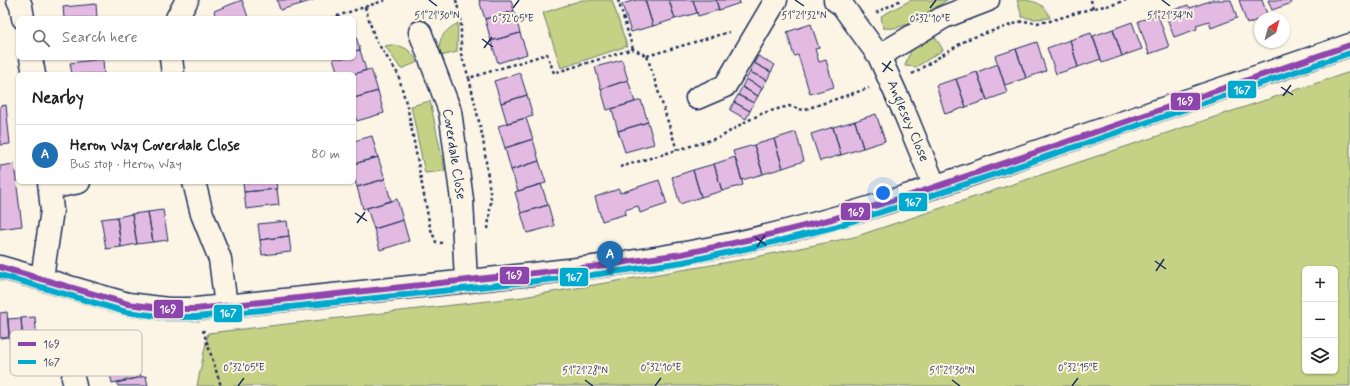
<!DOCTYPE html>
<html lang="en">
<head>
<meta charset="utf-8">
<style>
	:root { --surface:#fff; --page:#f2f2f2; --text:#222; --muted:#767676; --line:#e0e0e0; --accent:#1f6fb2 }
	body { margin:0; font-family:Mynerve,sans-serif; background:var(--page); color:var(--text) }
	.controls { position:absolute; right:12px; bottom:12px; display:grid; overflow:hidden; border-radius:6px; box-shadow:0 1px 3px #0004 }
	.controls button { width:36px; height:36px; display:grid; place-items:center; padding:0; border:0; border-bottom:1px solid var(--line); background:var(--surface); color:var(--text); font:20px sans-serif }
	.compass { position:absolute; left:1254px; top:12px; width:36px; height:36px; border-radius:50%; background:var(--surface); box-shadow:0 1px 3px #0004; rotate:36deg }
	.you { position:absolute; left:883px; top:193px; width:14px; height:14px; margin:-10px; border:3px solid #fff; border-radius:50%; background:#1a73e8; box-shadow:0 0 0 6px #1a73e833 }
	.badge { display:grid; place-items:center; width:26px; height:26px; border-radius:50%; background:var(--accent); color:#fff; font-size:13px; font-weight:700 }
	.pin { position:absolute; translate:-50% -33px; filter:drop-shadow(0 1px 2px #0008) }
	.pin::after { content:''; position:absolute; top:21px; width:14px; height:12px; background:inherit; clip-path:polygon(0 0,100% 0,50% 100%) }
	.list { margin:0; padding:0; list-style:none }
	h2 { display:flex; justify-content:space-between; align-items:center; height:52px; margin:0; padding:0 16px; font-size:17px }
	h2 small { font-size:13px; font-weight:400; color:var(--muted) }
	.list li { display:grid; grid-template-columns:26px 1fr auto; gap:12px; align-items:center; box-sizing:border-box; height:60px; padding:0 16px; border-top:1px solid var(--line) }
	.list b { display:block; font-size:15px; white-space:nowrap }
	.list p { margin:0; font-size:13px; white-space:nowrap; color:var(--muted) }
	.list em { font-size:13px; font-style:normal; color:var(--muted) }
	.icon { flex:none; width:22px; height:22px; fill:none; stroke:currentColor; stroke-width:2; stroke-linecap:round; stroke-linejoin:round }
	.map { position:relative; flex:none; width:1350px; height:386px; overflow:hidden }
	.search { position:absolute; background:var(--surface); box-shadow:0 1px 3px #0004; left:16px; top:16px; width:340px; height:44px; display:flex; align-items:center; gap:10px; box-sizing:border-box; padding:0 14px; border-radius:6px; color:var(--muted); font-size:15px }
	.panel { position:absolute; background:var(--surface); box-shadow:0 1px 3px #0004; left:16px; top:72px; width:340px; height:112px; border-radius:6px }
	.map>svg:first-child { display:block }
</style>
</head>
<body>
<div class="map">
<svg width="1350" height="386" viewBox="0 0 1350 386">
	<rect width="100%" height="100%" fill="#fcf5e5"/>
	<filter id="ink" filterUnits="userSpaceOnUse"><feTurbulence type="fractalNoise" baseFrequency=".025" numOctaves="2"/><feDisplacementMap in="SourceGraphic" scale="8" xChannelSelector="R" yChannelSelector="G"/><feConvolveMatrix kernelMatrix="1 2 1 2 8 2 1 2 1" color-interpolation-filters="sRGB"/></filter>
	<g filter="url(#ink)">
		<path fill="#c5d184" stroke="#708071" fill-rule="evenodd" d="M582,0h30l15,46 -66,22 -18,-55z
			M911,0h36c-20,13 -40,31 -64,28l-2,-12z
			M1017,0c15,0 28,2 33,18l-16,1 -12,-2z
			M458,23l-1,29 -16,4c-5,-17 3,-25 17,-33z
			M933,33l10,17 -27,17 -11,-1c5,-19 13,-23 28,-33z
			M391,45c14,0 20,6 27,17l-17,7 -16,-23z
			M1350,72v314h-1153l11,-53 315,-36 218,-37 113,-23zM1305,269h30v102h-30z
			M430,101l15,70 -20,2 -14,-67z"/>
		<path fill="#e3bae1" stroke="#1b2f5e" d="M242,0l6,17 -3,1h-29l-2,-7z
			M277,0h23l1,4 -21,6z
			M300,0h14l-13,4z
			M479,0h32l3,11 -29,8z
			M636,0h9l8,26 -22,6 -9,-28z
			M645,0h24l6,19 -22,7z
			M669,0h24l4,13 -22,6z
			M693,0h23l3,10 -21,6z
			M716,0h23l1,3 -21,7z
			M1212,0h19l6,18 -26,10 -2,-7 -13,4 1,4 -23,8 -9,-24 23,-8 2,3z
			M1239,0h23l6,17 -8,1v1l-13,5z
			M1268,0h23l1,3 -20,7z
			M96,4l1,14h-33l-1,-11z
			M514,11l6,22 -29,8 -6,-22z
			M1158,15l11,32 -20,7 -11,-33z
			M1132,22l10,27 -20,7 -9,-27z
			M811,24l8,24 -4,1 4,13 7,-2 8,27 -24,7 -12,-39 -4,1 -7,-24z
			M1113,29l9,27 -20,7 -9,-27z
			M354,30l6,20 -6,1z
			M520,33l7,21 -29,9 -7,-22z
			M1091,33l10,26 -23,8 -8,-27z
			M1070,40l8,27 -22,7 -9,-26z
			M1037,42l9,29 -20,7 -10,-29z
			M1016,49l10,29 -21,7 -10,-29z
			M360,50l6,20 -12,4h-16l-5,-16h21v-7z
			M758,56l17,9 -4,7 -17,-9z
			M103,59l1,15h-32l-2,-11z
			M622,60l6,20 -27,9 -6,-22z
			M754,63l17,9 -4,8 -17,-8z
			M998,64l9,29 -20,7 -10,-28z
			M371,69l7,22 -24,7v-24z
			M750,72l17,8 -5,8 -16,-9z
			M977,72l10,28 -21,7 -10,-28z
			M520,73l7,22 -26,8 -7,-22z
			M746,79l16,9 -4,8 -16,-9z
			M956,79l10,28 -21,7 -9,-29z
			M628,80l7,22 -28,8 -6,-21z
			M742,87l16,9 -4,7 -16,-8z
			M378,91l6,22 -27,8 -3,-8v-15z
			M527,95l6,21 -26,7 -6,-20z
			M738,95l16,8 -4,8 -16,-9z
			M641,100l7,22 -30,9 -6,-22z
			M734,102l16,9 -4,8 -16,-9z
			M6,105l4,39 -10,1v-39z
			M876,114l9,27 -22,7 -8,-27z
			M526,118l7,21 -28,9 -7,-22z
			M855,121l8,27 -22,7 -8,-28z
			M648,122l6,22 -29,8 -7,-21z
			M833,127l8,28 -21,6 -9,-27z
			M796,132l8,29 -21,7 -9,-29z
			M372,136l6,21 -24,7v-23z
			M533,139l6,22 -28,9 -6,-22z
			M774,139l9,29 -20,6 -9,-29z
			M754,145l9,29 -21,6 -9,-29z
			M378,157l7,22 -28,8 -3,-10v-13z
			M735,157l8,28 -21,6 -8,-27z
			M539,161l7,22 -28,8 -7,-21z
			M14,164l8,62 -22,3v-63z
			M714,164l8,27 -21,6 -8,-27z
			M693,170l8,27 -21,7 -8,-27z
			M385,179l6,22 -28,8 -6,-22z
			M659,180l8,24 -27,9 -2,-7 -13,4 1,4 -24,7 -7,-24 24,-8 1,4z
			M243,182h33l1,7 -33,3z
			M541,184l7,21 -27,8 -6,-21z
			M277,189l2,16 -33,4 -2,-17z
			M397,199l6,21 -29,9 -7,-21z
			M548,205l6,21 -27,7 -6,-20z
			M163,210l5,30 -15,2 -5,-30z
			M148,212l5,30 -16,2 -5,-30z
			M132,214l5,30 -16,3 -4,-30z
			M117,217l4,30 -15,2 -5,-30z
			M403,220l6,21 -29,9 -6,-21z
			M287,221l2,15 -29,4 -2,-16z
			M289,236l2,16 -29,3 -2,-15z
			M7,312l2,25 -9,1v-25z
			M35,317l2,25 -14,1 -2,-25z
			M21,318l2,25 -13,1 -2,-25z
			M137,359l4,18 -29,6 -4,-18z
			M146,376l2,10h-30l-1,-3z"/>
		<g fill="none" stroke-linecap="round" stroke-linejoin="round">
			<g stroke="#1b2f5e" stroke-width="25">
				<path id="minor" d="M18,0l3,6 2,12
					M835,0l7,5 37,51 27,60 29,71
					M177,18l10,-18
					M420,32l30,79 12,89 4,81
					M879,56l65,-39 44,-17
					M31,58l3,16
					M171,58l2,16
					M697,98l28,-12 51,-86
					M194,182l8,32 18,45 6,47
					M50,188l29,-6
					M0,267l128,37 40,5h28c91,-9 182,-19 273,-28 82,-9 163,-17 243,-33 108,-21 212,-57 315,-93 108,-37 215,-73 323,-110
					M42,278l10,-68 -3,-28
					M73,378l2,8"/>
			</g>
			<path stroke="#1b2f5e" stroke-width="2.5" stroke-dasharray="3 3" stroke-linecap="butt" d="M456,0l5,20v34l8,24
				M618,0l15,49
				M1091,0l2,8
				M365,7l10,32 23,35 10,36 22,117 6,15 6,1
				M876,13l25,-13
				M331,18l55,-18
				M647,56l82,-24
				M912,74l56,-35 55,-18 14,2 13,-2 43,-13 19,-3 14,-5
				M620,167l101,-30 22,-14 20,-10 26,-7 14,4 66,-22
				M488,229l3,-29 -8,-61 -14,-61 78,-24 7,19 79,-24 14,7 30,94
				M203,330l18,56"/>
			<use href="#minor" stroke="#fcf5e5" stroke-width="22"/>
			<g stroke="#fcf5e5" stroke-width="9">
				<path id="bus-1" d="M0,267l128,37 40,5h28l395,-42 91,-13 70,-15 80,-20 79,-24 439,-150"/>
			</g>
			<g stroke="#fcf5e5" stroke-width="9">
				<path id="bus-2" d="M0,275l126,37 41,5h29l396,-42 91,-13 71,-15 80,-20 79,-25 437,-149"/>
			</g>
			<use href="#bus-1" stroke="#8e44ad" stroke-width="6"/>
			<use href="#bus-2" stroke="#00a9ce" stroke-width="6"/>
		</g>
	</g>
	<path fill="none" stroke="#1b2f5e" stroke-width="1.5" d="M429,0l8,6M795,0l9,6M1162,0l8,6M513,8l6,-8M930,8l6,-8M482,39l11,8M484,48l8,-11M882,63l11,8M883,72l8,-11M1281,87l12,8M1283,96l8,-11M355,213l12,8M357,223l8,-11M755,237l11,8M757,247l8,-12M1155,261l11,8M1156,271l8,-12M585,380l8,6M952,380l8,6M238,386l6,-8M655,386l6,-8M1072,386l6,-8"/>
	<g text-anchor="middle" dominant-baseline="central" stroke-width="4" stroke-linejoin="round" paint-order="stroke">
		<g font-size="14" fill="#1b2f5e" stroke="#fcf5e5">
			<text transform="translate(908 121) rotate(67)">Anglesey Close</text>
			<text transform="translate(454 154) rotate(81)">Coverdale Close</text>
		</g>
	</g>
	<rect x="10" y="330" width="132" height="46" rx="6" fill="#fcf5e5" stroke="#b8babc" stroke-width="1"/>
	<rect x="18" y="342" width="18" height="4" fill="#8e44ad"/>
	<rect x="18" y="360" width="18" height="4" fill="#00a9ce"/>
	<g font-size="11" fill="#1b2f5e">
		<text x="43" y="348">169</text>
		<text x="43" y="366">167</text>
	</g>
	<g font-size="10" text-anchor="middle" fill="#1b2f5e" stroke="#fcf5e5" stroke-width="4" stroke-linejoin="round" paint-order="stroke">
		<text x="437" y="19">51°21'30"N</text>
		<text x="804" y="19">51°21'32"N</text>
		<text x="1170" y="19">51°21'34"N</text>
		<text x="513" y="22">0°32'05"E</text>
		<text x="930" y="22">0°32'10"E</text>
		<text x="244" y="371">0°32'05"E</text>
		<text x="661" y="371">0°32'10"E</text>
		<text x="1078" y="371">0°32'15"E</text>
		<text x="585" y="374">51°21'28"N</text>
		<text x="952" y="374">51°21'30"N</text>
	</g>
	<g stroke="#fcf5e5" stroke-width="1.5">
		<rect x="1227" y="80" width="30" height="19" rx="4" fill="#00a9ce"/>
		<rect x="1170" y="92" width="31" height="19" rx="4" fill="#8e44ad"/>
		<rect x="898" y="192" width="30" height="20" rx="4" fill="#00a9ce"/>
		<rect x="840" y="202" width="31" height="19" rx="4" fill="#8e44ad"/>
		<rect x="499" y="266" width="31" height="19" rx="4" fill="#8e44ad"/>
		<rect x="559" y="267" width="30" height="20" rx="4" fill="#00a9ce"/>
		<rect x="153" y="299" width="31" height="20" rx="4" fill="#8e44ad"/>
		<rect x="213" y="304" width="30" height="19" rx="4" fill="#00a9ce"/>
	</g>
	<g font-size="11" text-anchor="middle" font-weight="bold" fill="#fff">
		<text x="1242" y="94">167</text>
		<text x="1185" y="105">169</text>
		<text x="913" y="206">167</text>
		<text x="856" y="216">169</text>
		<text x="514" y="279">169</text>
		<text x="574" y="281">167</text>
		<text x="168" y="313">169</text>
		<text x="228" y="317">167</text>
	</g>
</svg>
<div class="controls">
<button>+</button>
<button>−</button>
<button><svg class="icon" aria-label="layers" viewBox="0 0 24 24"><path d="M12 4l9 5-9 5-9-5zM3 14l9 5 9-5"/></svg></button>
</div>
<svg class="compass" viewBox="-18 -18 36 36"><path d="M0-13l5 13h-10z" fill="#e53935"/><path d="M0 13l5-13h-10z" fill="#767676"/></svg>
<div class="you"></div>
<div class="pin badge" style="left:610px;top:274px">A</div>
<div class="search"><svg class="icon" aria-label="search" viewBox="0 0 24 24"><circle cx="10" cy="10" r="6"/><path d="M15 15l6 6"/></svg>Search here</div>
<section class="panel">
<h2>Nearby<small></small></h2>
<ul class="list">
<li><span class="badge">A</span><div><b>Heron Way Coverdale Close</b><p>Bus stop · Heron Way</p></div><em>80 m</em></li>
</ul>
</section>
</div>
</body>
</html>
